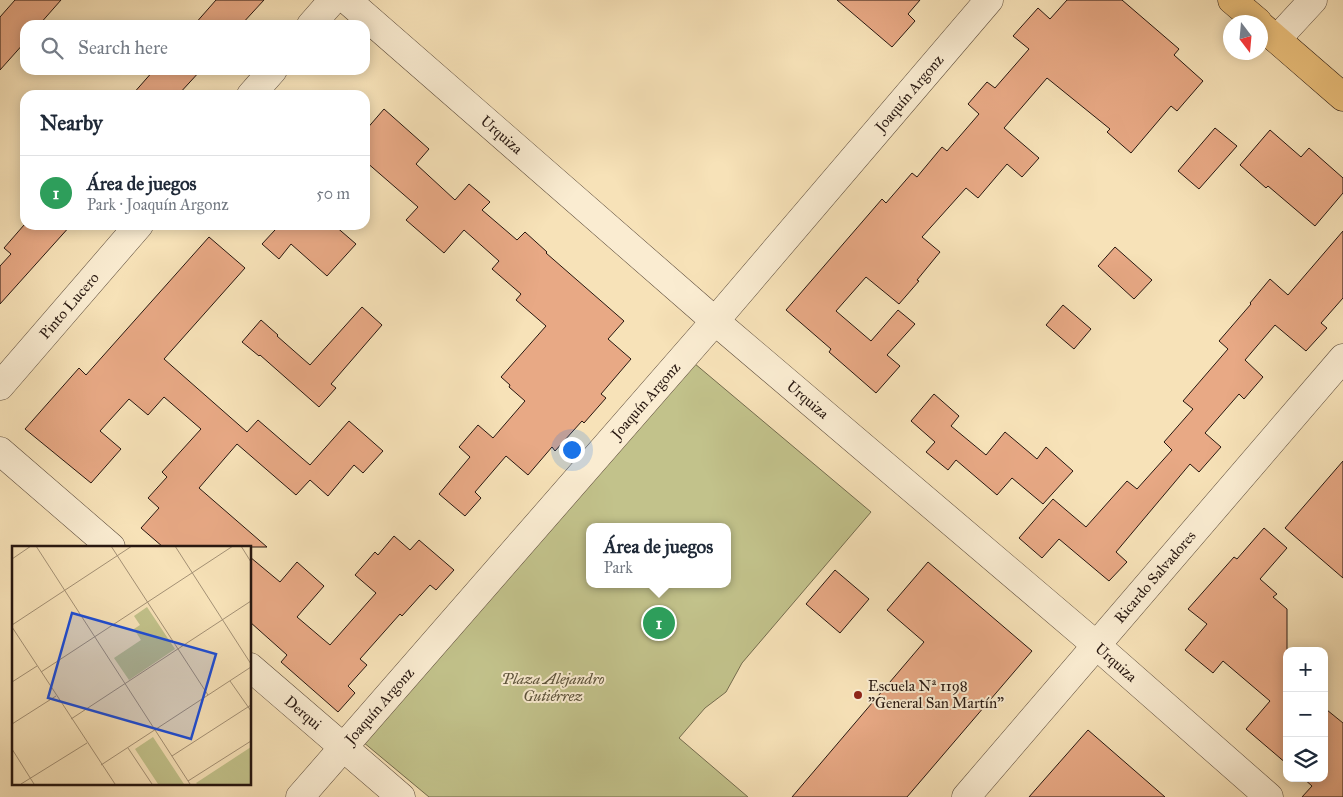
<!DOCTYPE html>
<html lang="en">
<head>
<meta charset="utf-8">
<style>
	:root { --surface:#fff; --page:#f2f2f3; --text:#1f2937; --muted:#747a83; --line:#e0e1e3; --accent:#8f2418 }
	body { margin:0; font-family:"IM FELL Great Primer",serif; background:var(--page); color:var(--text) }
	.controls { position:absolute; right:15px; bottom:15px; display:grid; overflow:hidden; border-radius:10px; box-shadow:0 2px 12px #0003 }
	.controls button { width:45px; height:45px; display:grid; place-items:center; padding:0; border:0; border-bottom:1px solid var(--line); background:var(--surface); color:var(--text); font:25px sans-serif }
	.compass { position:absolute; left:1223px; top:15px; width:45px; height:45px; border-radius:50%; background:var(--surface); box-shadow:0 2px 12px #0003; rotate:164deg }
	.you { position:absolute; left:571px; top:449px; width:18px; height:18px; margin:-12px; border:4px solid #fff; border-radius:50%; background:#1a73e8; box-shadow:0 0 0 8px #1a73e833 }
	.badge { display:grid; place-items:center; width:32px; height:32px; border-radius:50%; background:var(--accent); color:#fff; font-size:16px; font-weight:700 }
	.pin { position:absolute; translate:-50% -50%; border:2px solid #fff; box-shadow:0 1px 5px #0006 }
	.popup { position:absolute; left:586px; top:523px; width:145px; height:65px; box-sizing:border-box; display:grid; place-content:center; border-radius:10px; background:var(--surface); filter:drop-shadow(0 1px 4px #0005); font-size:16px; white-space:nowrap; color:var(--muted) }
	.popup b { font-size:19px; color:var(--text) }
	.popup::after { content:''; position:absolute; left:50%; top:100%; margin-left:-10px; border:10px solid transparent; border-top-color:var(--surface) }
	.list { margin:0; padding:0; list-style:none }
	h2 { display:flex; justify-content:space-between; align-items:center; height:65px; margin:0; padding:0 20px; font-size:21px }
	h2 small { font-size:16px; font-weight:400; color:var(--muted) }
	.list li { display:grid; grid-template-columns:32px 1fr auto; gap:15px; align-items:center; box-sizing:border-box; height:75px; padding:0 20px; border-top:1px solid var(--line) }
	.list b { display:block; font-size:19px; white-space:nowrap }
	.list p { margin:0; font-size:16px; white-space:nowrap; color:var(--muted) }
	.list em { font-size:16px; font-style:normal; color:var(--muted) }
	.icon { flex:none; width:28px; height:28px; fill:none; stroke:currentColor; stroke-width:2; stroke-linecap:round; stroke-linejoin:round }
	.map { position:relative; flex:none; width:1343px; height:797px; overflow:hidden }
	.search { position:absolute; background:var(--surface); box-shadow:0 2px 12px #0003; left:20px; top:20px; width:350px; height:55px; display:flex; align-items:center; gap:12px; box-sizing:border-box; padding:0 18px; border-radius:15px; color:var(--muted); font-size:19px }
	.panel { position:absolute; background:var(--surface); box-shadow:0 2px 12px #0003; left:20px; top:90px; width:350px; height:140px; border-radius:15px }
	.map>svg:first-child { display:block }
</style>
</head>
<body>
<div class="map">
<svg width="1343" height="797" viewBox="0 0 1343 797">
	<rect width="100%" height="100%" fill="#f7e2b8"/>
	<filter id="stains"><feTurbulence type="fractalNoise" baseFrequency=".004" numOctaves="4"/><feColorMatrix values="0 0 0 0 .2 0 0 0 0 .09 0 0 0 0 .02 0 0 0 .5 -.17"/></filter>
	<radialGradient id="worn" r=".72"><stop offset=".6" stop-color="#630" stop-opacity="0"/><stop offset="1" stop-color="#630" stop-opacity=".3"/></radialGradient>
	<path fill="#c2c28b" stroke="#746c4e" fill-rule="evenodd" d="M688,358l183,154 -129,151 -16,29 -21,16 -26,30 69,59h-319l-66,-55zM590,527h138v57h-138z"/>
	<path fill="#e8a985" stroke="#271710" d="M15,0h46l-22,25h-14v17l-25,28v-53z
		M216,0h48l-23,25h-47z
		M837,0h83l-12,14 7,7 -23,26z
		M1067,0h55l57,49 -5,6 29,26 -26,30 -6,-5 -40,47 -24,-21 3,-3 -63,-51 -43,50 35,30 -17,19 -15,-13 -29,34 -12,-10 -44,49 18,15 -23,28 2,1 -20,23 -33,-27 -30,34 35,30 27,-31 17,14 -28,31 13,11 -24,27 -47,-41 2,-3 -45,-39 96,-111 4,4 26,-30 5,4 25,-30 5,4 32,-37 -11,-10 19,-22 8,6 34,-39 -16,-13 25,-28 12,11z
		M154,70h47l-23,25h-46z
		M384,109l45,40 -13,15 39,36 14,-16 21,18 -8,8 35,30 8,-8 22,20 -1,1 78,68 -16,18 23,20 -30,35 5,4 -22,25 -2,-2 -27,30 -3,-4 -24,28 -22,-19 -31,36 6,6 -16,18 -26,-22 31,-37 -11,-10 19,-22 15,13 32,-37 -16,-14 1,-2 -9,-8 45,-51 -30,-26 5,-6 -29,-25 7,-8 -35,-31 -20,23 -38,-33 12,-13 -53,-46v-30z
		M1215,128l22,18 -38,43 -21,-18z
		M1270,130l31,27 8,-9 34,30v15l-28,33 -47,-40 -2,2 -26,-23z
		M24,225h47l-71,79v-38l11,-12 -7,-6z
		M269,225h65l22,19 -29,32 -36,-32 -12,15 -17,-15 13,-14z
		M1343,231v67l-22,25 6,5 -21,23 -31,-26 -30,35 18,17 -19,22 -5,-5 -34,39 16,14 -22,25 -9,-8 -74,88 11,10 -18,19 -50,-42 -17,19 -23,-20 34,-39 33,28 41,-46 10,8 35,-39 -8,-8 29,-33 -10,-8 45,-52 -9,-8 32,-37 -1,-1 20,-24 18,16z
		M209,237l36,31 -81,91 83,73 11,-12 52,45 39,-44 34,30 -20,22 -9,-8 -26,31 -18,-16 -14,15 -59,-51 -38,44 68,59h-104l-22,-19 18,-20 -11,-10 19,-21 -5,-5 39,-43 -37,-32 -16,18 -19,-16 -29,32 21,18 -30,34 -66,-54 54,-61 7,7z
		M1115,247l37,33 -18,19 -36,-33z
		M1063,305l28,24 -17,20 -28,-24z
		M362,307l20,18 -51,59 5,4 -17,19 -59,-52 -1,1 -17,-14 19,-22 17,15 -1,1 33,29z
		M934,394l25,22 -8,10 35,29 19,-23 32,27 9,-12 27,24 -30,33 -31,-26 -15,17 -41,-35 -8,10 -22,-18 9,-10 -24,-21z
		M1343,461v117l-58,-50z
		M1264,528l23,20 -27,31 17,15 -4,3 14,12v155l-41,-35 24,-28 -47,-40 -10,12 -28,-23 22,-26 -19,-15 46,-52 3,2z
		M394,536l16,14 9,-10 35,30 -18,20 -6,-5 -28,31 -2,-2 -40,45 7,6 -19,21 7,7 -17,19 -57,-50 6,-7 -37,-33v-65l30,25 17,-20 27,24 -27,31 33,28 46,-52 -21,-18 20,-23 3,3z
		M928,562l104,89 -125,146h-115l132,-155 -37,-32z
		M835,570l34,29 -29,34 -34,-29z
		M1327,710l16,13v74h-41l10,-11 -9,-8h21v-64z
		M1088,730l77,67h-136z"/>
	<g fill="none" stroke-linecap="round" stroke-linejoin="round">
		<g stroke="#5b4a3a" stroke-width="29">
			<g id="minor">
				<path id="s1" d="M347,0l368,321 381,324 173,152"/>
				<path d="M311,25l22,-25"/>
				<path d="M1277,39l36,-39"/>
				<path d="M251,95l22,-25"/>
				<path id="s2" d="M0,386l139,-161"/>
				<path d="M0,451l111,96"/>
				<path id="s3" d="M250,667l151,130"/>
				<path id="s4" d="M300,797l415,-476 274,-321"/>
				<path id="s5" d="M966,797l377,-439"/>
			</g>
		</g>
		<g stroke="#271710" stroke-width="29">
			<path id="major" d="M1232,0l26,22
				M1260,25l83,72"/>
		</g>
		<use href="#minor" stroke="#faecd1" stroke-width="28"/>
		<use href="#major" stroke="#ecc17c" stroke-width="28"/>
	</g>
	<circle fill="#8f2418" stroke="#faecd1" stroke-width="2" cx="858" cy="695" r="5"/>
	<g text-anchor="middle" dominant-baseline="central" stroke-width="4" stroke-linejoin="round" paint-order="stroke">
		<g font-size="15" fill="#271710" stroke="#faecd1">
			<text stroke="none"><textPath href="#s4" startOffset="931">Joaquín Argonz</textPath></text>
			<text stroke="none"><textPath href="#s1" startOffset="205">Urquiza</textPath></text>
			<text stroke="none"><textPath href="#s2" startOffset="106">Pinto Lucero</textPath></text>
			<text stroke="none"><textPath href="#s1" startOffset="610">Urquiza</textPath></text>
			<text stroke="none"><textPath href="#s4" startOffset="526">Joaquín Argonz</textPath></text>
			<text stroke="none"><textPath href="#s5" startOffset="290">Ricardo Salvadores</textPath></text>
			<text stroke="none"><textPath href="#s1" startOffset="1015">Urquiza</textPath></text>
			<text stroke="none"><textPath href="#s4" startOffset="121">Joaquín Argonz</textPath></text>
			<text stroke="none"><textPath href="#s3" startOffset="70">Derqui</textPath></text>
		</g>
		<g font-size="15" font-style="italic" fill="#5d533b" stroke="#faecd1">
			<text x="553" y="679">Plaza Alejandro<tspan x="553" dy="17">Gutiérrez</tspan></text>
		</g>
		<g font-size="15" fill="#271710" stroke="#faecd1" text-anchor="start">
			<text x="868" y="686">Escuela Nª 1198<tspan x="868" dy="17">"General San Martín"</tspan></text>
		</g>
	</g>
	<g transform="translate(12 546)">
		<rect width="239" height="239" fill="#f7e2b8"/>
		<path d="M135,61l28,42 -46,31 -15,-22 27,-18 -7,-11 6,-4 -6,-9zM141,191l31,47h-26l-23,-35zM239,201v37h-54l-1,-1z" fill="#c2c28b"/>
		<path fill="none" stroke="#a49175" stroke-width="1" d="M24,0l154,238M99,0l97,149M163,0l76,118M229,0l10,16M0,13l19,-13M0,79l120,-79M0,81l103,157M29,126l192,-126M218,135l21,30M0,136l25,-16M59,173l180,-118M0,178l44,-28M116,202l24,36M0,203l22,35M160,210l79,-51M89,219l150,-98M176,235l63,-40M9,238l66,-41"/>
		<path fill="#1d4ed8" fill-opacity="0.15" stroke="#1d4ed8" stroke-width="2.5" d="M60,67l144,41 -25,85 -143,-41z"/>
		<rect width="239" height="239" fill="none" stroke="#271710" stroke-width="2.5"/>
	</g>
	<rect width="100%" height="100%" filter="url(#stains)"/>
	<rect width="100%" height="100%" fill="url(#worn)"/>
</svg>
<div class="controls">
<button>+</button>
<button>−</button>
<button><svg class="icon" aria-label="layers" viewBox="0 0 24 24"><path d="M12 4l9 5-9 5-9-5zM3 14l9 5 9-5"/></svg></button>
</div>
<svg class="compass" viewBox="-18 -18 36 36"><path d="M0-13l5 13h-10z" fill="#e53935"/><path d="M0 13l5-13h-10z" fill="#747a83"/></svg>
<div class="you"></div>
<div class="pin badge" style="left:659px;top:623px;background:#2e9e5b">1</div>
<div class="popup"><b>Área de juegos</b>Park</div>
<div class="search"><svg class="icon" aria-label="search" viewBox="0 0 24 24"><circle cx="10" cy="10" r="6"/><path d="M15 15l6 6"/></svg>Search here</div>
<section class="panel">
<h2>Nearby<small></small></h2>
<ul class="list">
<li><span class="badge" style="background:#2e9e5b">1</span><div><b>Área de juegos</b><p>Park · Joaquín Argonz</p></div><em>50 m</em></li>
</ul>
</section>
</div>
</body>
</html>
